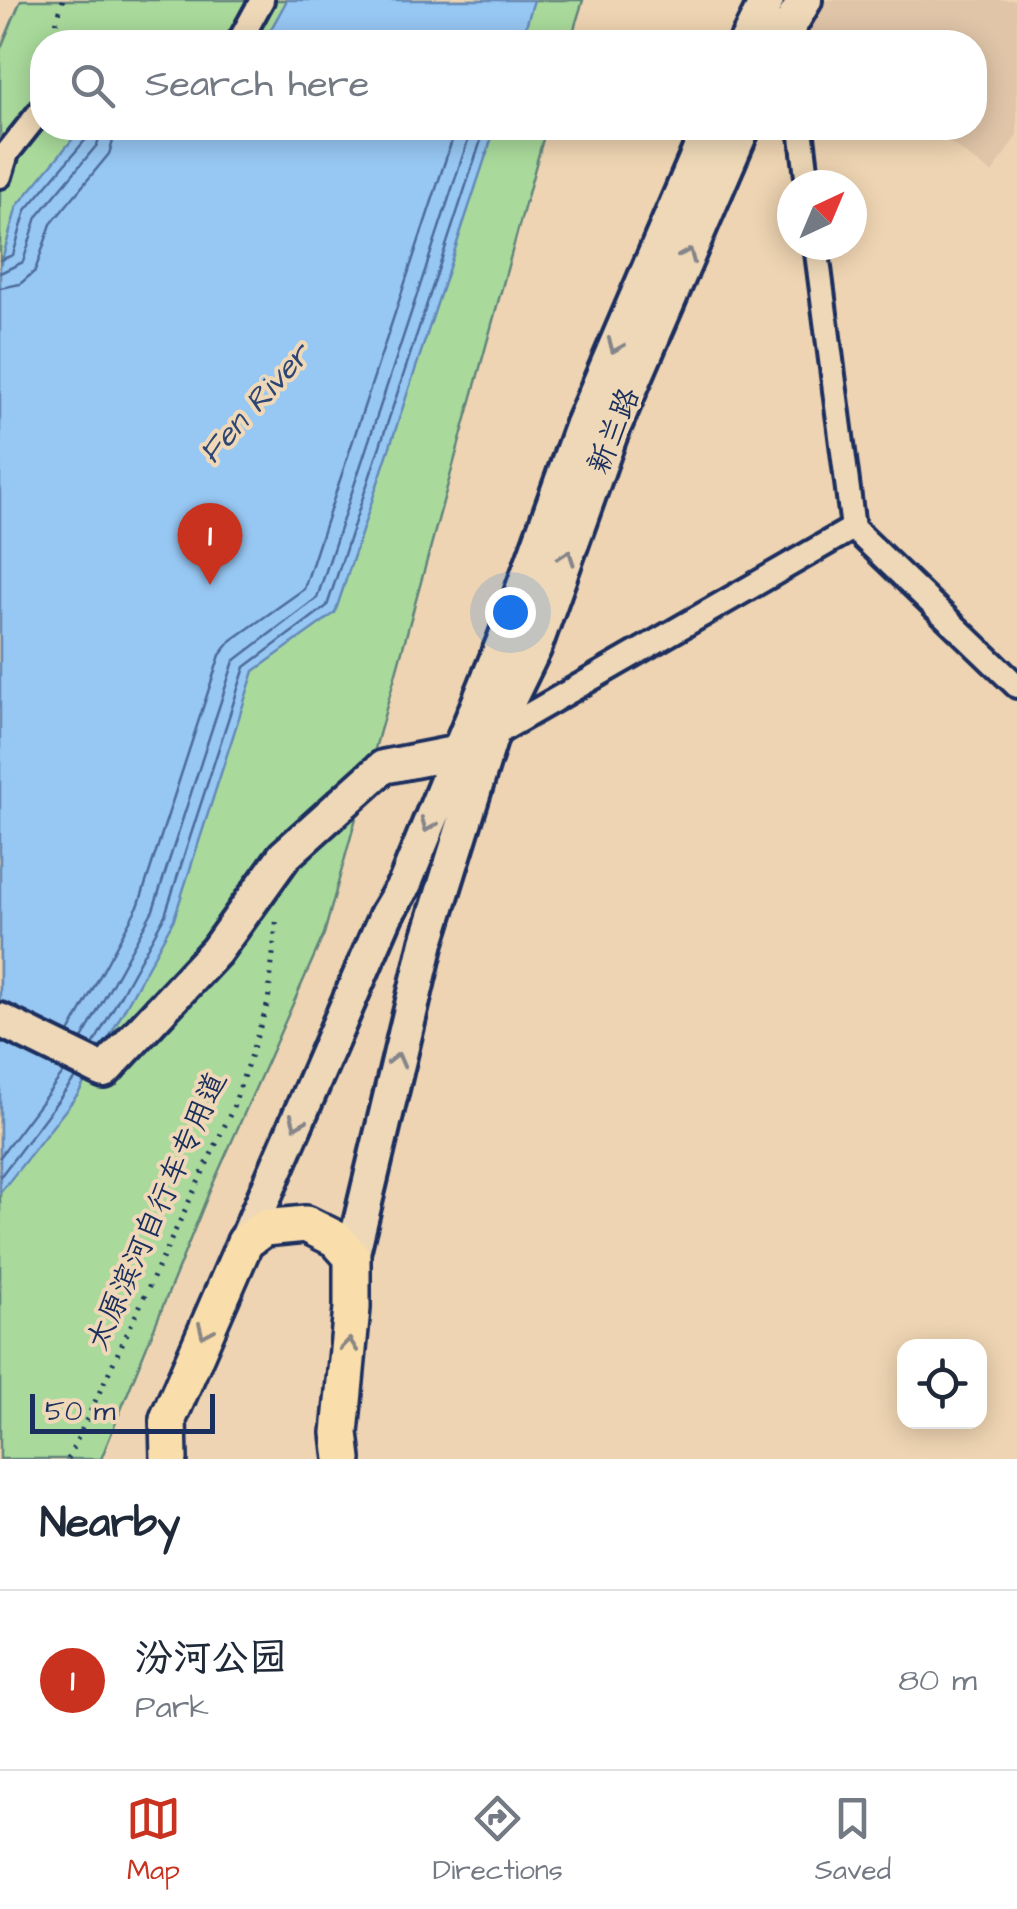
<!DOCTYPE html>
<html lang="en">
<head>
<meta charset="utf-8">
<style>
	:root { --surface:#fff; --page:#f6f6f7; --text:#1f2937; --muted:#747a83; --line:#e0e1e3; --accent:#c8321e }
	body { margin:0; font-family:"Architects Daughter","LXGW WenKai TC",sans-serif; background:var(--page); color:var(--text) }
	.controls { position:absolute; right:30px; bottom:30px; display:grid; overflow:hidden; border-radius:20px; box-shadow:0 5px 25px #0003 }
	.controls button { width:90px; height:90px; display:grid; place-items:center; padding:0; border:0; border-bottom:2px solid var(--line); background:var(--surface); color:var(--text); font:50px sans-serif }
	.compass { position:absolute; left:777px; top:170px; width:90px; height:90px; border-radius:50%; background:var(--surface); box-shadow:0 5px 25px #0003; rotate:44deg }
	.scale { position:absolute; left:30px; bottom:25px; width:185px; box-sizing:border-box; padding-left:10px; border:5px solid #1b2f5e; border-top:0; font-size:28px; line-height:35px; white-space:nowrap; color:#1b2f5e; -webkit-text-stroke:8px #eed8b7; paint-order:stroke }
	.you { position:absolute; left:510px; top:612px; width:35px; height:35px; margin:-25px; border:8px solid #fff; border-radius:50%; background:#1a73e8; box-shadow:0 0 0 15px #1a73e833 }
	.badge { display:grid; place-items:center; width:65px; height:65px; border-radius:50%; background:var(--accent); color:#fff; font-size:32px; font-weight:700 }
	.pin { position:absolute; translate:-50% -82px; filter:drop-shadow(0 2px 5px #0008) }
	.pin::after { content:''; position:absolute; top:52px; width:35px; height:30px; background:inherit; clip-path:polygon(0 0,100% 0,50% 100%) }
	.list { margin:0; padding:0; list-style:none }
	h2 { display:flex; justify-content:space-between; align-items:center; height:130px; margin:0; padding:0 40px; font-size:42px }
	h2 small { font-size:32px; font-weight:400; color:var(--muted) }
	.list li { display:grid; grid-template-columns:65px 1fr auto; gap:30px; align-items:center; box-sizing:border-box; height:180px; padding:0 40px; border-top:2px solid var(--line) }
	.list b { display:block; font-size:38px; white-space:nowrap }
	.list p { margin:0; font-size:32px; white-space:nowrap; color:var(--muted) }
	.list em { font-size:32px; font-style:normal; color:var(--muted) }
	.icon { flex:none; width:55px; height:55px; fill:none; stroke:currentColor; stroke-width:2; stroke-linecap:round; stroke-linejoin:round }
	.map { position:relative; flex:none; width:1017px; height:1459px; overflow:hidden }
	.search { position:absolute; background:var(--surface); box-shadow:0 5px 25px #0003; left:30px; right:30px; top:30px; height:110px; display:flex; align-items:center; gap:25px; box-sizing:border-box; padding:0 35px; border-radius:40px; color:var(--muted); font-size:38px }
	.sheet { height:310px; background:var(--surface) }
	nav { display:flex; justify-content:space-around; align-items:center; box-sizing:border-box; height:140px; border-top:2px solid var(--line); background:var(--surface); font-size:28px; color:var(--muted) }
	nav a { display:grid; justify-items:center; gap:5px }
	nav .on { color:var(--accent) }
	.map>svg:first-child { display:block }
</style>
</head>
<body>
<div class="map">
<svg width="1017" height="1459" viewBox="0 0 1017 1459">
	<rect width="100%" height="100%" fill="#eed4b2"/>
	<filter id="ink" filterUnits="userSpaceOnUse"><feTurbulence type="fractalNoise" baseFrequency=".01" numOctaves="2"/><feDisplacementMap in="SourceGraphic" scale="20" xChannelSelector="R" yChannelSelector="G"/><feConvolveMatrix kernelMatrix="1 2 1 2 8 2 1 2 1" color-interpolation-filters="sRGB"/></filter>
	<g filter="url(#ink)">
		<path fill="#e0c5a8" d="M805,0h212v135l-25,38 -63,-45h45v-86h-162l-25,-17z"/>
		<path fill="#a9da9b" stroke="#62847c" stroke-width="2.5" d="M21,0h562l-13,42h-528v86h504l-222,806 -116,261 -107,264h-101v-1409z"/>
		<path fill="#97c7f3" stroke="#658ab7" stroke-width="2.5" d="M287,0h247l-13,42h-257z
			M82,128h413l-160,485 -81,58 -80,248 -96,175 -78,99v-926l17,-61z"/>
		<g fill="none" stroke-linecap="round" stroke-linejoin="round">
			<path stroke="#4d6c9a" stroke-width="2.5" d="M0,260l13,-5 13,-45 61,-72 2,-10
				M0,273l23,-11 14,-45 60,-72 5,-17
				M0,288l20,-4 15,-13 16,-47 58,-70 8,-26
				M69,1033l70,-129 81,-249 12,-15 72,-51 152,-461
				M82,1039l71,-129 81,-249 83,-63 155,-470
				M93,1045l72,-130 80,-248 82,-61 158,-478
				M0,1157l64,-85
				M0,1177l75,-99"/>
			<g stroke="#1b2f5e" stroke-width="30">
				<path id="street" d="M239,42l23,-42
					M801,128l7,57
					M0,176l7,-23 35,-44
					M816,245l37,283 164,158
					M492,736l361,-208"/>
			</g>
			<g stroke="#1b2f5e" stroke-width="40">
				<path id="secondary" d="M746,42l21,-42
					M780,42l25,-42
					M0,1020l104,51 112,-120 68,-95 99,-89 76,-15
					M245,1242l141,-327 19,-32 100,-245 77,-214 127,-296
					M352,1257l75,-315 64,-205 43,-88 76,-213 133,-308"/>
			</g>
			<g stroke="#1b2f5e" stroke-width="42">
				<path id="primary" d="M169,1459l-1,-40 77,-177 19,-14 42,-4 30,15 16,18v51l-12,125 3,26"/>
			</g>
			<path stroke="#1b2f5e" stroke-width="5" stroke-dasharray="2.5 8" stroke-linecap="butt" d="M63,0l-9,30 11,12
				M68,1459l165,-351 35,-105 9,-88"/>
			<use href="#street" stroke="#eed8b7" stroke-width="22"/>
			<use href="#secondary" stroke="#eed8b7" stroke-width="32"/>
			<use href="#primary" stroke="#f9deab" stroke-width="35"/>
		</g>
		<defs><path id="oneway-chevron" d="M-2-3.5L2.5 0L-2 3.5" fill="none" stroke-width="1.6" stroke-linecap="round" stroke-linejoin="round" transform="scale(2.5)"/></defs>
		<g stroke="#84848a">
			<use href="#oneway-chevron" transform="translate(688 255) rotate(-67)"/>
			<use href="#oneway-chevron" transform="translate(615 346) rotate(113)"/>
			<use href="#oneway-chevron" transform="translate(567 557) rotate(-70)"/>
			<use href="#oneway-chevron" transform="translate(428 825) rotate(112)"/>
			<use href="#oneway-chevron" transform="translate(397 1060) rotate(-75)"/>
			<use href="#oneway-chevron" transform="translate(297 1122) rotate(113)"/>
		</g>
		<g stroke="#8a8684">
			<use href="#oneway-chevron" transform="translate(205 1331) rotate(114)"/>
			<use href="#oneway-chevron" transform="translate(349 1345) rotate(-84)"/>
		</g>
	</g>
	<g text-anchor="middle" dominant-baseline="central" stroke-width="8" stroke-linejoin="round" paint-order="stroke">
		<g font-size="30" fill="#1b2f5e" stroke="#eed8b7">
			<text transform="translate(614 431) rotate(-68)">新兰路</text>
			<text transform="translate(157 1211) rotate(-66)">太原滨河自行车专用道</text>
		</g>
		<g font-size="32" font-style="italic" fill="#2e4674" stroke="#eed8b7">
			<text transform="translate(255 404) rotate(-48)">Fen River</text>
		</g>
	</g>
</svg>
<div class="controls">
<button><svg class="icon" aria-label="locate" viewBox="0 0 24 24"><circle cx="12" cy="12" r="6"/><path d="M12 2v4M12 18v4M2 12h4M18 12h4"/></svg></button>
</div>
<svg class="compass" viewBox="-18 -18 36 36"><path d="M0-13l5 13h-10z" fill="#e53935"/><path d="M0 13l5-13h-10z" fill="#747a83"/></svg>
<div class="scale">50 m</div>
<div class="you"></div>
<div class="pin badge" style="left:210px;top:585px">1</div>
<div class="search"><svg class="icon" aria-label="search" viewBox="0 0 24 24"><circle cx="10" cy="10" r="6"/><path d="M15 15l6 6"/></svg>Search here</div>
</div>
<section class="sheet">
<h2>Nearby<small></small></h2>
<ul class="list">
<li><span class="badge">1</span><div><b>汾河公园</b><p>Park</p></div><em>80 m</em></li>
</ul>
</section>
<nav>
<a class="on"><svg class="icon" aria-label="map" viewBox="0 0 24 24"><path d="M3 6l6-2 6 2 6-2v14l-6 2-6-2-6 2zM9 4v14M15 6v14"/></svg>Map</a>
<a><svg class="icon" aria-label="directions" viewBox="0 0 24 24"><path d="M12 3l9 9-9 9-9-9zM9 14v-3h6M13 9l2 2-2 2"/></svg>Directions</a>
<a><svg class="icon" aria-label="saved" viewBox="0 0 24 24"><path d="M7 4h10v16l-5-4-5 4z"/></svg>Saved</a>
</nav>
</body>
</html>
